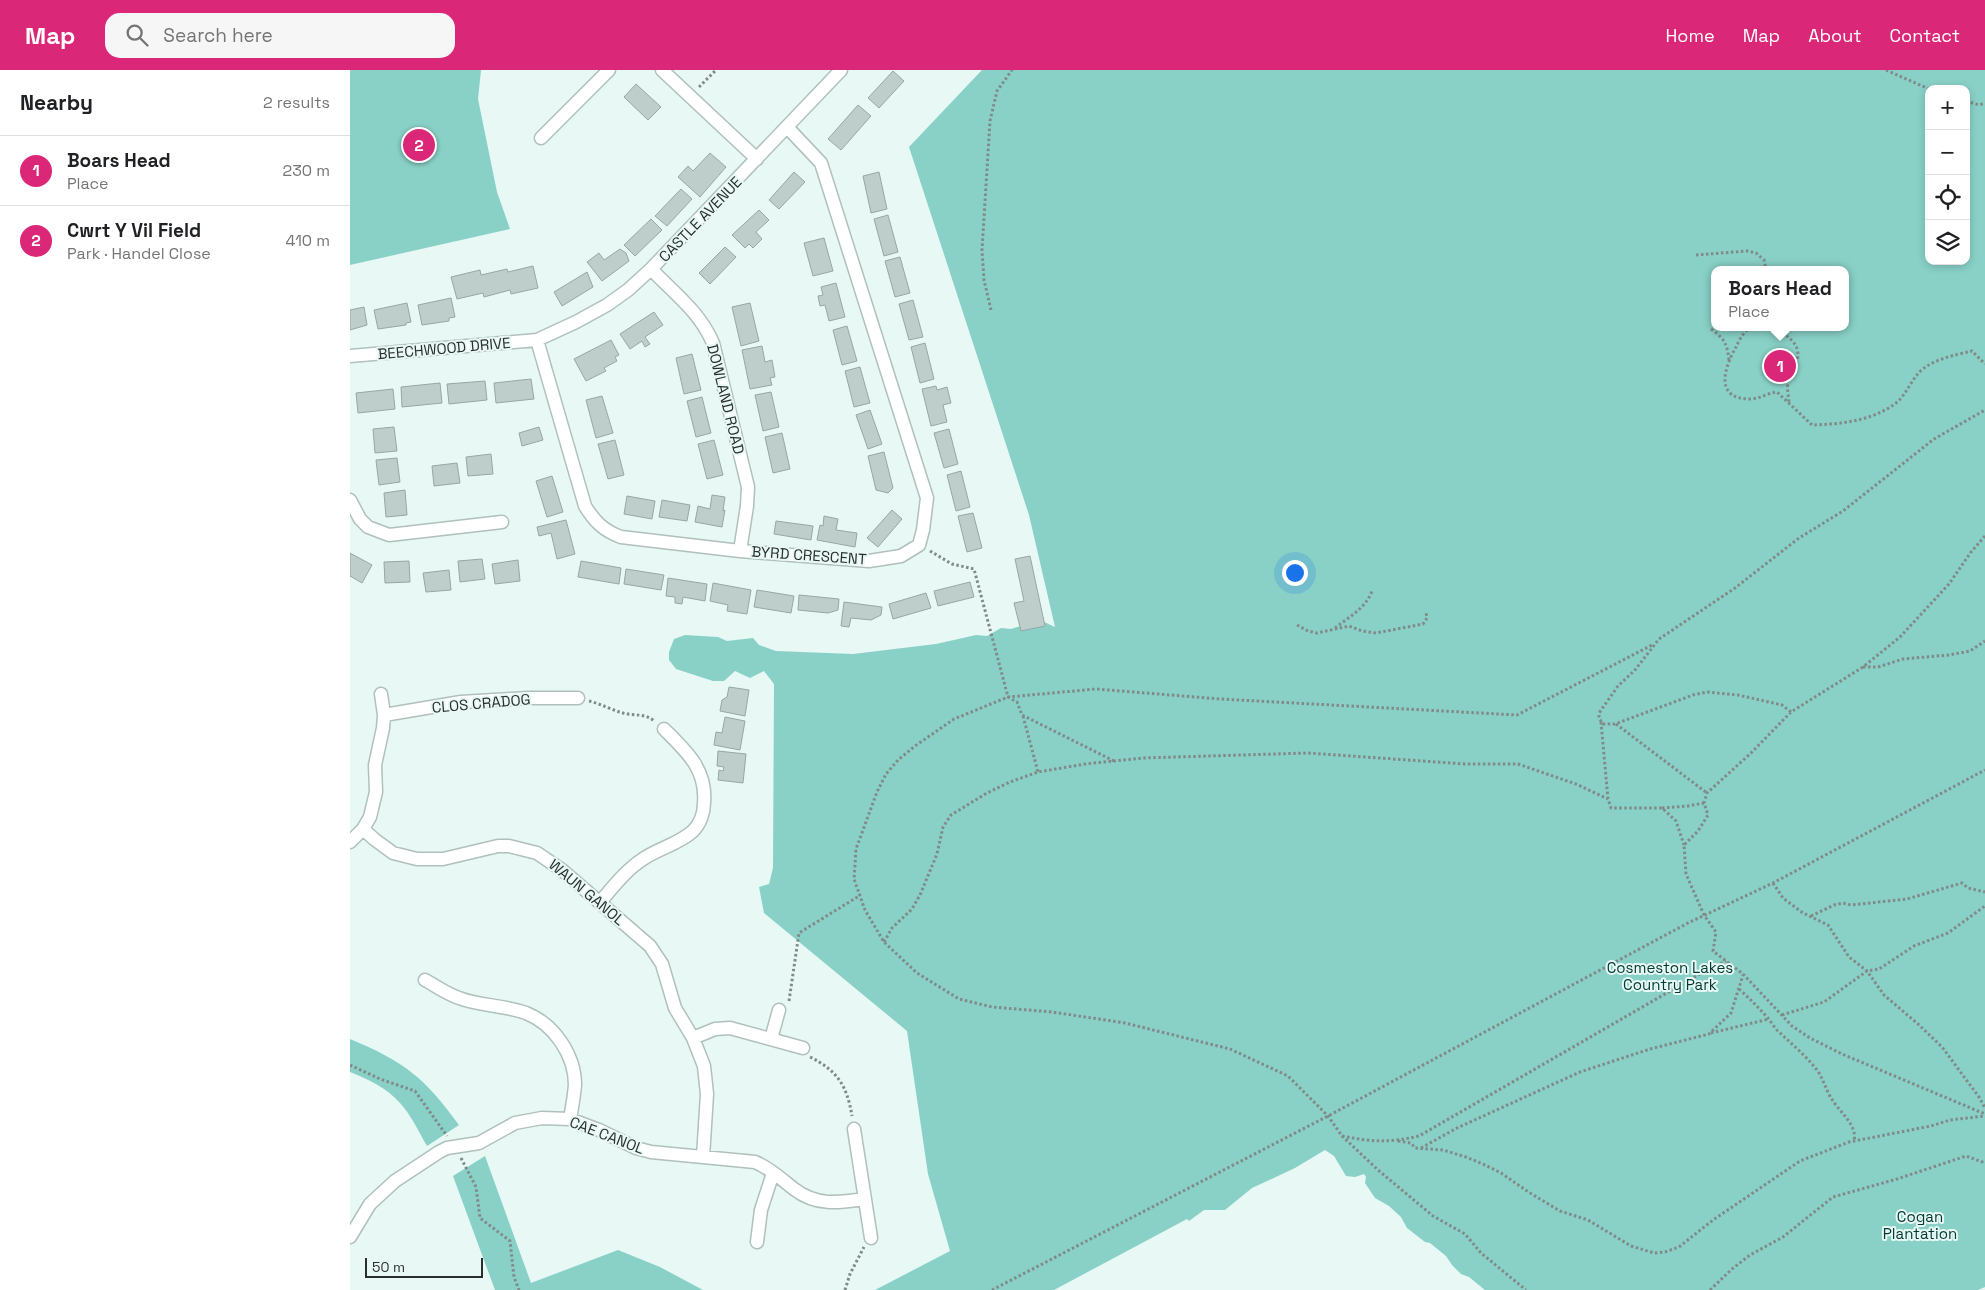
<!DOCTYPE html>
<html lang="en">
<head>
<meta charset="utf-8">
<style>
	:root { --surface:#fff; --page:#f6f6f6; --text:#202124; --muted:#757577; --line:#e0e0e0; --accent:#db2777 }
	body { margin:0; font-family:"Space Grotesk",sans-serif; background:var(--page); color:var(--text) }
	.controls { position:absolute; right:15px; top:15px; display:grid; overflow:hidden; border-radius:10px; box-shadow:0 2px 8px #0003 }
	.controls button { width:45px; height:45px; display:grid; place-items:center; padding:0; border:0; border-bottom:1px solid var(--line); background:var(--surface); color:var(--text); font:25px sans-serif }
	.scale { position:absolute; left:15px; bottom:12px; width:118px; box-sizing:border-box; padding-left:5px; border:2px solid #292f2e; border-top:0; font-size:14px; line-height:18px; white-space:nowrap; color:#292f2e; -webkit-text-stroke:4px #e7f8f5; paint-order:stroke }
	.you { position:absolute; left:944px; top:502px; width:18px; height:18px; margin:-12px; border:4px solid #fff; border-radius:50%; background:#1a73e8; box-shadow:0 0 0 8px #1a73e833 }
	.badge { display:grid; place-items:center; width:32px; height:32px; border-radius:50%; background:var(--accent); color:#fff; font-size:16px; font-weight:700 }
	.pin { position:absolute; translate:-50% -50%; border:2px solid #fff; box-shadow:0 1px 5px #0006 }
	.popup { position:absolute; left:1361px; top:196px; width:138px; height:65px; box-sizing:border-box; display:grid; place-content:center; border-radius:10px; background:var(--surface); filter:drop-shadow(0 1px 4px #0005); font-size:16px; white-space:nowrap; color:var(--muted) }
	.popup b { font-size:19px; color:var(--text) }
	.popup::after { content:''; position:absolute; left:50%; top:100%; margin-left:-10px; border:10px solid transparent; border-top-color:var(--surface) }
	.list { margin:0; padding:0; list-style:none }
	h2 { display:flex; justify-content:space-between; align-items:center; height:65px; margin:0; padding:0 20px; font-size:21px }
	h2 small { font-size:16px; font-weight:400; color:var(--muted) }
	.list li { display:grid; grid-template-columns:32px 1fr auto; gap:15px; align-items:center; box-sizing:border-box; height:70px; padding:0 20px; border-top:1px solid var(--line) }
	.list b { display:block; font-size:19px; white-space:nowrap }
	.list p { margin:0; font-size:16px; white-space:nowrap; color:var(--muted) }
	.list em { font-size:16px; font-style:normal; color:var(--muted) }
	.icon { flex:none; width:28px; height:28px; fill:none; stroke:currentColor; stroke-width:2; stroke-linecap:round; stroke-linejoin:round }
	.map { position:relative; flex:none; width:1635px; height:1220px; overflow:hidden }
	header { display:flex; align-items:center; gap:30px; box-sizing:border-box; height:70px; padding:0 25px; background:var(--accent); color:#fff }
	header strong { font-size:24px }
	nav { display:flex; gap:28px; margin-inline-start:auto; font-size:18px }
	.search { width:350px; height:45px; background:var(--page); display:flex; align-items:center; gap:12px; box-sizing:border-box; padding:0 18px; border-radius:15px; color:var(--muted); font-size:19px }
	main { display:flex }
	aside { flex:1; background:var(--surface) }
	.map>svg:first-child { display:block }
</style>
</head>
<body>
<header>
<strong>Map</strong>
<div class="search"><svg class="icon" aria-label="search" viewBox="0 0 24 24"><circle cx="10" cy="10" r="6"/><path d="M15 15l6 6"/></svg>Search here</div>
<nav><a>Home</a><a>Map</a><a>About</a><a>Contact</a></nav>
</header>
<main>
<aside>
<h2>Nearby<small>2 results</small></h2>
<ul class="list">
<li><span class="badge">1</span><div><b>Boars Head</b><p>Place</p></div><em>230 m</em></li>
<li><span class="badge">2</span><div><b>Cwrt Y Vil Field</b><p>Park · Handel Close</p></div><em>410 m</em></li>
</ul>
</aside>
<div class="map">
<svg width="1635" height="1220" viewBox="0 0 1635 1220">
	<rect width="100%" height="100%" fill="#e7f8f5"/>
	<path fill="#89d1c7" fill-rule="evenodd" d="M0,0h131l-3,29 19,93 13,37 -160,36z
		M632,0h1003v1217l-7,3h-493l-16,-13 -8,-3 -9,-9 -6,-9 -16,-13 -5,-1 -18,-14 -6,-11 -12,-11 -14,-8 -10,-15 1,-6 -2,-3 -9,3 -9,-1 -12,-20 -9,-6 -30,18 -43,20 -27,22h-21l-15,11 -2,-2 -133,71h-179l75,-39 -22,-77 -21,-143 -143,-118 -5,-26 10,-3 4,-16 1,-184 -10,-13 -14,7 -15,-7 -11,10h-11l-37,-12 -7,-9v-8l5,-13 11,-4 33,2 9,4 26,-3 6,7 17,6 77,3 83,-10 40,-9 11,1 14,-8 10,1 29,-9 15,7 -26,-112 -120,-368zM1579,19h37v172h-37zM1365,200h130v57h-130z
		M0,969c55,23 74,38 109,86l-32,21c-8,-14 -16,-31 -27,-43 -13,-15 -32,-24 -50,-31z
		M135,1086l46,127 87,-33 42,17 43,23h-208l-42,-114z"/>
	<path fill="#bdcecb" stroke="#96a7a4" d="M543,1l11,10 -25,27 -11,-10z
		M286,14l25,23 -13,13 -24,-23z
		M508,35l13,11 -30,34 -13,-11z
		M360,83l16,14 -26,30 -22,-20 10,-11 5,5z
		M444,102l11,10 -26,27 -10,-9z
		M529,102l8,37 -16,4 -8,-37z
		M331,119l11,10 -25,27 -12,-10z
		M409,140l10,10 -13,12 6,7 -9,9 -4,-4 -4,4 -13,-13z
		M538,145l10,37 -14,4 -10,-37z
		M301,149l11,11 -27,26 -11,-11z
		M474,168l9,33 -20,5 -9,-33z
		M375,177l11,10 -26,27 -11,-11z
		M270,179l6,4 3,8 -27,20 -15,-19 12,-9 5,7z
		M550,187l10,36 -15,4 -10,-36z
		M183,196l5,22 -27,6 -1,-4 -26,7 -1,-4 -26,6 -6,-22 29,-7 1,5 26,-6 1,3z
		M237,202l6,15 -31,19 -8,-14z
		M486,213l9,34 -16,4 -4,-16 -5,1 -2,-10 5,-1 -2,-8z
		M101,228l4,19 -6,1v3l-27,4 -4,-20z
		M563,230l10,37 -14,3 -10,-36z
		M57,233l4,19 -5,1v2l-28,4 -4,-19z
		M400,233l9,38 -18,5 -9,-39z
		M14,237l3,18 -17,5v-20z
		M304,242l9,13 -18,12 5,7 -5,3 -3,-6 -12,8 -10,-15z
		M497,256l10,35 -15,4 -9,-35z
		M261,270l8,15 -4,2 2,4 -13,7 2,3 -20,10 -12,-22z
		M575,273l9,36 -14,4 -9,-36z
		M412,276l3,16 7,-2 3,17 -5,1 2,7 -22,4 -8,-39z
		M342,284l9,36 -17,4 -8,-36z
		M510,297l10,36 -16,4 -9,-36z
		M181,309l3,20 -38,4 -2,-20z
		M135,311l2,19 -38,4 -2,-20z
		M90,313l2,20 -40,4 -1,-20z
		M586,316l1,4 10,-3 4,16 -8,2 4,17 -16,4 -9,-37z
		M43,319l2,20 -37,4 -2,-20z
		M421,322l8,35 -16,4 -8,-36z
		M252,326l11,37 -17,5 -10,-38z
		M352,327l9,36 -15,4 -9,-36z
		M520,340l12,34 -14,5 -12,-34z
		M44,357l3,24 -22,2 -2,-24z
		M189,357l4,13 -21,6 -3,-13z
		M599,359l9,35 -14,4 -10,-35z
		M432,363l8,36 -17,4 -8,-36z
		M265,370l9,35 -16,4 -10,-35z
		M364,370l9,35 -16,4 -9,-35z
		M534,382l9,36 -5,5 -12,-3 -8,-34z
		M141,384l2,20 -25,2 -2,-19z
		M47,388l3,24 -21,3 -3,-25z
		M107,393l3,20 -26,3 -2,-20z
		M611,401l9,36 -14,4 -9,-36z
		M202,406l11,36 -16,5 -11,-36z
		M55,420l2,25 -21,2 -2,-24z
		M362,425l13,2 -2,14 2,-1 -3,17 -27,-5 3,-16 12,3z
		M277,426l28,5 -3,18 -28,-5z
		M312,430l28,5 -3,16 -28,-4z
		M542,440l10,9 -24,28 -11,-9z
		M623,443l9,35 -15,4 -9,-36z
		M474,446l14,3 -2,11 21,3 -2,14 -38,-7 3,-15 3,1z
		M216,450l9,34 -18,5 -6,-26 -12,3 -2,-9z
		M426,451l37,5 -2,14 -37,-6z
		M0,483l22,12 -10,18 -12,-7z
		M680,486l15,70 -24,5 -7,-28 10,-2 -9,-42z
		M132,489l3,20 -25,3 -2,-21z
		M168,490l2,21 -25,3 -3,-20z
		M59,491l1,21 -25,1 -1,-21z
		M231,491l40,7 -2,16 -41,-7z
		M276,499l38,6 -3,15 -37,-6z
		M99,500l2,20 -25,2 -3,-19z
		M318,508l39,6 -2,17 -22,-4 -1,7 -7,-1v-6l-9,-1z
		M620,512l4,15 -36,9 -4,-15z
		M363,513l38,7 -4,24 -20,-3 1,-6 -18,-4z
		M407,520l37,6 -3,17 -37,-6z
		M576,523l5,15 -38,11 -4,-15z
		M449,525l40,4 -1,11 -10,3 -30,-3z
		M494,532l38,5 -1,8 -10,5 -20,-2 -2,9 -8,-1z
		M379,617l20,3 -4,26 -25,-5 2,-11 5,-3z
		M375,647l20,4 -5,29 -26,-5 2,-13 6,1z
		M368,681l28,3 -3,29 -25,-3 1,-10 4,1 1,-4 -7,-1z"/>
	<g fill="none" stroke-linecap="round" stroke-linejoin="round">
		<g stroke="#afc0bd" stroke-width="15">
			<path id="minor" d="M312,0l95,89
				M191,68l68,-68
				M301,199c24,25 48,42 62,74l35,144 -1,19 -7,45
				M187,270l48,166c9,15 19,25 36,31l119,14 129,10 32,-5 18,-11 4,-15 4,-32 -106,-335 -34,-36
				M0,286l187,-16 39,-18 31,-17 21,-15 23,-21 190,-199
				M0,430l10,19 8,8 21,8 113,-13
				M31,624l3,21 -1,13 -8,37 1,27 -6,25 -7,12 11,10 19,14 24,6h26l55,-13h11l28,7 25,17 88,76 12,18 13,44 18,30 11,28 3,28 -4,63
				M34,645l77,-13 67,-4h50
				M0,772l13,-13
				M250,832c13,-15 26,-32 43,-43 16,-11 36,-15 50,-28 7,-7 11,-18 11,-28 3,-34 -18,-52 -40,-74
				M75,910c11,6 22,14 34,18 21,8 45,7 67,15 28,11 49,42 49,72 -1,12 -3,23 -5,34
				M343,968l22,-9 15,-1 73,20
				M421,969l8,-29
				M504,1059l17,109
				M0,1167l20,-33 25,-23 44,-29 8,-4 32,-5 36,-20 27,-5 28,1 29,11 37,18 15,4 104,10c15,6 26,17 39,27 22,17 44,14 71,10
				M407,1172l4,-32 12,-37"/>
		</g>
		<path stroke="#808b89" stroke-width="3" stroke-dasharray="2.5 2.5" stroke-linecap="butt" d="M1536,0l43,19
			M349,17l17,-17
			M1616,31l13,4 6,-2
			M1346,185l51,-4 9,2 8,7 2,10
			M641,240l-7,-30 -2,-30 8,-129 7,-30 15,-21
			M1407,257c-3,1 -5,1 -8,2 -6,3 -10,12 -13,18 -12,21 -22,52 14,52 9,0 18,-6 27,-7l35,33c30,-1 60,-4 84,-22 9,-7 14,-20 21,-28 11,-15 38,-20 55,-24l13,13
			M1424,257c12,8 28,17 23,33 -2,6 -5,9 -7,14 -4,9 -2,19 -1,28
			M1361,259c14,10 16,15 18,31
			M1635,466l-14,16 -22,32 -49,53 -37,30 -72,45 -40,41 -44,40 -3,10 4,12 -10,16 -14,14 2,29 18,41 12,17 -3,19 30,23 49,52 18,12 32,16 143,60
			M580,481l22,13 22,5 34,128 88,-8 124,10 297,16 135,-70
			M947,555l11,6 9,2 32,-7 13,5 14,2 47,-9 4,-6 -1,-6
			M985,558c14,-11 31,-20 37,-37
			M1513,597h15l25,-8 46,-4 21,-4 15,-10
			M239,631c12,3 23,9 34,12 11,3 22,0 31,8
			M1441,642l-9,-7 -44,-10 -31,-3 -14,3 -78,29h-12l-4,-6v-5l19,-27 17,-16 24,-31 76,-51 64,-50 44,-27 91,-72 51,-29
			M673,646l15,56
			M1251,652l7,77 3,9h51l14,13 8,24
			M1266,654l91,69
			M764,691l-92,-46 -5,-13 -9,-5 -54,22 -39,27 -17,14 -12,14 -9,18 -21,57 -2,30 11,31 19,32 33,31 42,26 33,8 60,5 73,11 105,26 58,27 40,40 14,20 36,34 55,46 32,18 16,19 45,37
			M1312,738l26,-2 16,-3
			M1423,813l10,15 20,15 25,12 21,32 18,14 17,24 34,29 24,23 37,50 6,11
			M1461,846l23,-11 9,-2 8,2 56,-6 55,-16 6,5 17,4
			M534,872l8,-14 20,-19 8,-14 17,-41 6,-27 8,-12 36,-22 23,-11 28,-10 47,-8 58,-6 165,-5 157,11h53l58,20 32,15
			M1389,919c10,9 19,18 28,28 4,4 7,11 12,15 13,12 27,24 38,38 7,10 9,21 16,31 7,11 25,25 21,40
			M439,931l10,-68 60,-37
			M1432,945l42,-13 43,-31 12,-2 35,-23 34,-13 37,-27
			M1361,963l58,-14
			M460,987c28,14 37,29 42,59
			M0,995l30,14 35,12 32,45
			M992,1066c30,6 47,7 77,0l284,-164 23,-11
			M1048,1071l13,2 4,5 28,2 23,7 19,8 16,8 29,20 30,18 28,9 43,26 23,7 11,-1 14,-5 34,-27 87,-59 49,-19 82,-16 19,-6 35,-4
			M1071,1078l36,-20 123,-56 70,-23 59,-15 22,-21 12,-38
			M111,1088l15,29 4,31 30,23 4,36 5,13
			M495,1220l5,-16 14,-27
			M642,1220l336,-174 360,-193 85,-40 212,-113
			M1360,1220l22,-21 18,-14 33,-18 50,-40 64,-18 69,-23 19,7"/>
		<use href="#minor" stroke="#fff" stroke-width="12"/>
	</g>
	<g text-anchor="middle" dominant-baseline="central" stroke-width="4" stroke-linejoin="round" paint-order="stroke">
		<g font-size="15" fill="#292f2e" stroke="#e7f8f5">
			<text transform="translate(350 149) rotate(-46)">CASTLE AVENUE</text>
			<text transform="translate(94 278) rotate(-5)">BEECHWOOD DRIVE</text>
			<text transform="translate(376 329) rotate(76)">DOWLAND ROAD</text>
			<text transform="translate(459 485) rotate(4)">BYRD CRESCENT</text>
			<text transform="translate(131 633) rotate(-5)">CLOS CRADOG</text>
			<text transform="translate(237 822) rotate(40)">WAUN GANOL</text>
			<text transform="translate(257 1065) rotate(21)">CAE CANOL</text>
		</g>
		<g font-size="15" fill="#023933" stroke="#e7f8f5">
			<text x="1320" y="897">Cosmeston Lakes<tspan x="1320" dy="17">Country Park</tspan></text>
			<text x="1570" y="1146">Cogan<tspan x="1570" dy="17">Plantation</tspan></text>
		</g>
	</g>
</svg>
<div class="controls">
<button>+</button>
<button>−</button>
<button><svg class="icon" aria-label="locate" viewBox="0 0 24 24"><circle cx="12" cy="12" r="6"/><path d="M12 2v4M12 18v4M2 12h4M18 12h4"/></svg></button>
<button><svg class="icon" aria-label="layers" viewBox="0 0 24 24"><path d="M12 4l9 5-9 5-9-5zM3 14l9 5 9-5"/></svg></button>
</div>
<div class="scale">50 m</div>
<div class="you"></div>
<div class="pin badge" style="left:1430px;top:296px">1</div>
<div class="popup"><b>Boars Head</b>Place</div>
<div class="pin badge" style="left:69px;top:75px">2</div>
</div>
</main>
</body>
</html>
